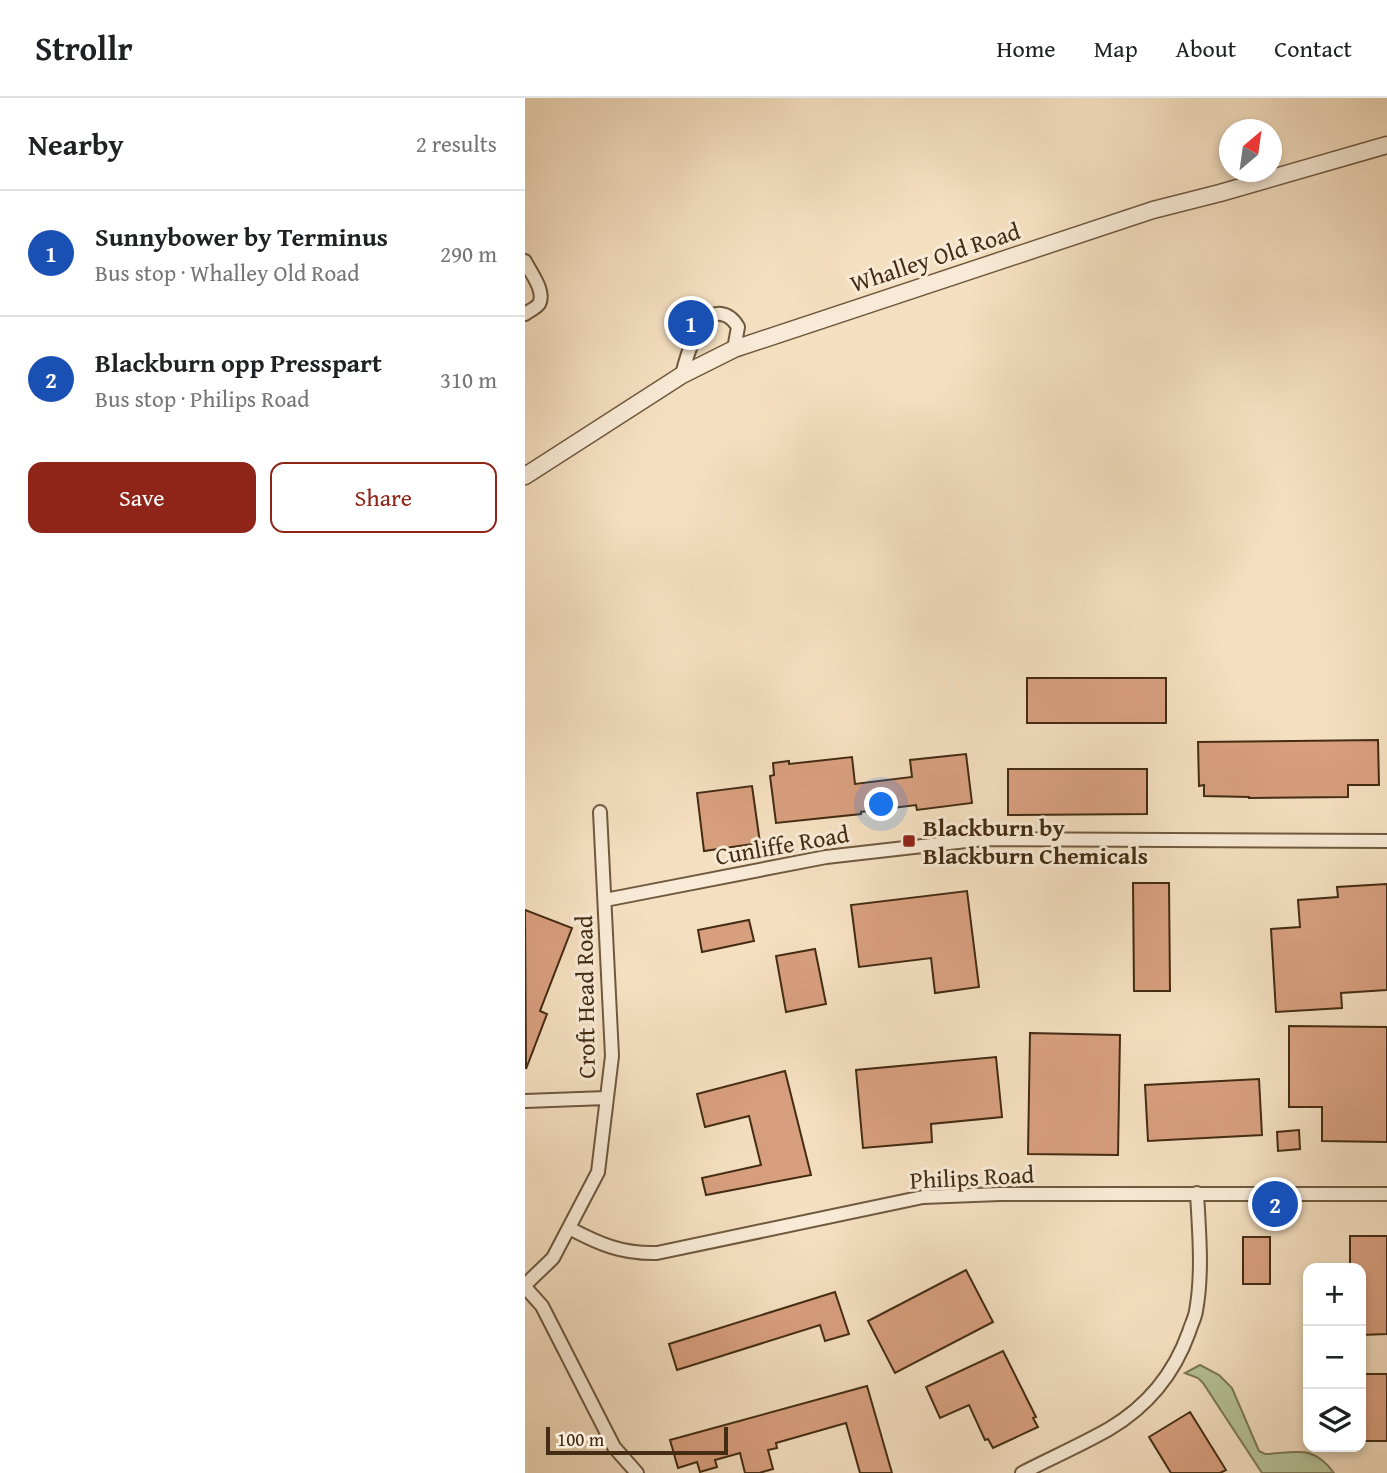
<!DOCTYPE html>
<html lang="en">
<head>
<meta charset="utf-8">
<style>
	:root { --surface:#fff; --page:#f2f2f2; --text:#202124; --muted:#757577; --line:#e0e0e0; --accent:#8f2418 }
	body { margin:0; font-family:"Gentium Book Plus",serif; background:var(--page); color:var(--text) }
	.controls { position:absolute; right:21px; bottom:21px; display:grid; overflow:hidden; border-radius:14px; box-shadow:0 4px 10px #0003 }
	.controls button { width:63px; height:63px; display:grid; place-items:center; padding:0; border:0; border-bottom:2px solid var(--line); background:var(--surface); color:var(--text); font:35px sans-serif }
	.compass { position:absolute; left:694px; top:21px; width:63px; height:63px; border-radius:50%; background:var(--surface); box-shadow:0 4px 10px #0003; rotate:29deg }
	.scale { position:absolute; left:21px; bottom:18px; width:182px; box-sizing:border-box; padding-left:7px; border:4px solid #432c13; border-top:0; font-size:19px; line-height:24px; white-space:nowrap; color:#432c13; -webkit-text-stroke:5px #f8ead6; paint-order:stroke }
	.you { position:absolute; left:357px; top:707px; width:24px; height:24px; margin:-18px; border:5px solid #fff; border-radius:50%; background:#1a73e8; box-shadow:0 0 0 10px #1a73e833 }
	.badge { display:grid; place-items:center; width:46px; height:46px; border-radius:50%; background:var(--accent); color:#fff; font-size:23px; font-weight:700 }
	.pin { position:absolute; translate:-50% -50%; border:4px solid #fff; box-shadow:0 2px 7px #0006 }
	.list { margin:0; padding:0; list-style:none }
	h2 { display:flex; justify-content:space-between; align-items:center; height:91px; margin:0; padding:0 28px; font-size:30px }
	h2 small { font-size:23px; font-weight:400; color:var(--muted) }
	.list li { display:grid; grid-template-columns:46px 1fr auto; gap:21px; align-items:center; box-sizing:border-box; height:126px; padding:0 28px; border-top:2px solid var(--line) }
	.list b { display:block; font-size:26px; white-space:nowrap }
	.list p { margin:0; font-size:23px; white-space:nowrap; color:var(--muted) }
	.list em { font-size:23px; font-style:normal; color:var(--muted) }
	.actions { display:flex; gap:14px; padding:21px 28px }
	.actions a { flex:1; padding:16px 0; border:2px solid var(--accent); border-radius:14px; text-align:center; font-size:24px; color:var(--accent) }
	.actions .main { background:var(--accent); color:#fff }
	.icon { flex:none; width:38px; height:38px; fill:none; stroke:currentColor; stroke-width:2; stroke-linecap:round; stroke-linejoin:round }
	.map { position:relative; flex:none; width:862px; height:1375px; overflow:hidden }
	header { display:flex; align-items:center; gap:42px; box-sizing:border-box; height:98px; padding:0 35px; background:var(--surface); border-bottom:2px solid var(--line) }
	header strong { font-size:33px }
	nav { display:flex; gap:38px; margin-inline-start:auto; font-size:24px }
	main { display:flex }
	aside { flex:1; background:var(--surface) }
	.map>svg:first-child { display:block }
</style>
</head>
<body>
<header>
<strong>Strollr</strong>
<nav><a>Home</a><a>Map</a><a>About</a><a>Contact</a></nav>
</header>
<main>
<aside>
<h2>Nearby<small>2 results</small></h2>
<ul class="list">
<li><span class="badge" style="background:#1a4fb4">1</span><div><b>Sunnybower by Terminus</b><p>Bus stop · Whalley Old Road</p></div><em>290 m</em></li>
<li><span class="badge" style="background:#1a4fb4">2</span><div><b>Blackburn opp Presspart</b><p>Bus stop · Philips Road</p></div><em>310 m</em></li>
</ul>
<div class="actions"><a class="main">Save</a><a>Share</a></div>
</aside>
<div class="map">
<svg width="862" height="1375" viewBox="0 0 862 1375">
	<rect width="100%" height="100%" fill="#f4dfc0"/>
	<filter id="stains"><feTurbulence type="fractalNoise" baseFrequency=".00286" numOctaves="4"/><feColorMatrix values="0 0 0 0 .2 0 0 0 0 .09 0 0 0 0 .02 0 0 0 .5 -.17"/></filter>
	<radialGradient id="worn" r=".72"><stop offset=".6" stop-color="#630" stop-opacity="0"/><stop offset="1" stop-color="#630" stop-opacity=".3"/></radialGradient>
	<path fill="#b5c397" stroke="#7c7855" stroke-width="2" d="M675,1267l19,10 13,13 27,63 6,3c32,-1 48,-10 69,19h-72l-59,-90 -5,-5 -13,-5z"/>
	<path fill="#d89f7f" stroke="#432c13" stroke-width="2" d="M502,580h139v45h-139z
		M853,642l1,45h-31v12l-99,1v-1l-45,-1v-11l-5,1 -1,-44z
		M441,656l6,49 -55,7 -1,-5 -55,7v2l-85,9 -6,-47 4,-1 -1,-12 16,-2v3l63,-7 3,27 57,-7 -2,-17z
		M483,671h139v45l-139,1z
		M227,688l8,57 -56,8 -7,-58z
		M608,785h36l1,108h-36z
		M862,786v106l-46,3 1,15 -66,4 -5,-83 29,-2 -2,-27 40,-3 -1,-10z
		M442,793l12,96 -44,6 -4,-35 -72,9 -8,-62z
		M0,812l47,18 -32,83 7,3 -21,55z
		M224,822l5,21 -52,11 -4,-22z
		M290,851l11,55 -40,8 -10,-56z
		M764,928l98,1v115l-65,-1v-34h-33z
		M505,935l90,2 -2,120 -90,-1z
		M471,959l6,60 -71,7 1,18 -69,6 -7,-78z
		M260,973l26,104 -105,20 -4,-17 59,-13 -12,-49 -44,11 -8,-33z
		M734,981l3,56 -114,6 -3,-56z
		M774,1032l1,19 -22,2 -1,-19z
		M825,1138h37v98l-26,1v-67h-11z
		M718,1139h27v47h-27z
		M441,1172l27,52 -98,51 -27,-52z
		M310,1194l14,42 -24,7 -5,-16 -143,45 -8,-26z
		M478,1253l33,66 -3,1 5,9 -45,21 -5,-9 -3,1 -16,-35 -29,13 -14,-31z
		M836,1276h26v67h-26z
		M342,1288l25,87h-32l-14,-50 -70,20 1,5 -9,2 5,19 -14,4h-14l-5,-20 -25,7 2,7 -17,5 -3,-10 -19,6 -8,-28z
		M665,1314l36,58 -6,3h-49l-22,-36z"/>
	<g fill="none" stroke-linecap="round" stroke-linejoin="round">
		<g stroke="#6f593e" stroke-width="16">
			<path id="minor" d="M0,163c5,11 21,30 14,43 -3,4 -10,7 -14,10
				M157,277c4,-17 17,-64 39,-61 8,1 13,6 17,13l-4,22
				M80,802l221,-43 158,-18 403,2
				M0,1003l81,-3
				M44,1130c30,16 53,26 88,25l266,-56 77,-3h387
				M0,1187l28,-27 45,-86 14,-116 -12,-244
				M0,1189l17,19 72,141 23,26
				M497,1375c29,-15 59,-28 87,-44 39,-23 65,-55 80,-97 2,-7 6,-14 7,-21 7,-39 3,-79 1,-118"/>
		</g>
		<g stroke="#6f593e" stroke-width="19">
			<path id="tertiary" d="M0,378l157,-101 52,-26 419,-139 67,-17 167,-48"/>
		</g>
		<use href="#minor" stroke="#f8ead6" stroke-width="12"/>
		<use href="#tertiary" stroke="#f8ead6" stroke-width="16"/>
	</g>
	<rect fill="#8f2418" stroke="#f8ead6" stroke-width="2.5" x="377" y="736" width="14" height="14" rx="3.5"/>
	<g text-anchor="middle" dominant-baseline="central" stroke-width="6" stroke-linejoin="round" paint-order="stroke">
		<g font-size="24" fill="#432c13" stroke="#f8ead6">
			<text transform="translate(410 159) rotate(-18)">Whalley Old Road</text>
			<text transform="translate(257 747) rotate(-10)">Cunliffe Road</text>
			<text transform="translate(60 899) rotate(-91)">Croft Head Road</text>
			<text transform="translate(447 1079) rotate(-3)">Philips Road</text>
		</g>
		<g font-size="24" font-weight="bold" fill="#432c13" stroke="#f8ead6" text-anchor="start">
			<text x="398" y="729">Blackburn by<tspan x="398" dy="28">Blackburn Chemicals</tspan></text>
		</g>
	</g>
	<rect width="100%" height="100%" filter="url(#stains)"/>
	<rect width="100%" height="100%" fill="url(#worn)"/>
</svg>
<div class="controls">
<button>+</button>
<button>−</button>
<button><svg class="icon" aria-label="layers" viewBox="0 0 24 24"><path d="M12 4l9 5-9 5-9-5zM3 14l9 5 9-5"/></svg></button>
</div>
<svg class="compass" viewBox="-18 -18 36 36"><path d="M0-13l5 13h-10z" fill="#e53935"/><path d="M0 13l5-13h-10z" fill="#757577"/></svg>
<div class="scale">100 m</div>
<div class="you"></div>
<div class="pin badge" style="left:166px;top:225px;background:#1a4fb4">1</div>
<div class="pin badge" style="left:750px;top:1106px;background:#1a4fb4">2</div>
</div>
</main>
</body>
</html>
